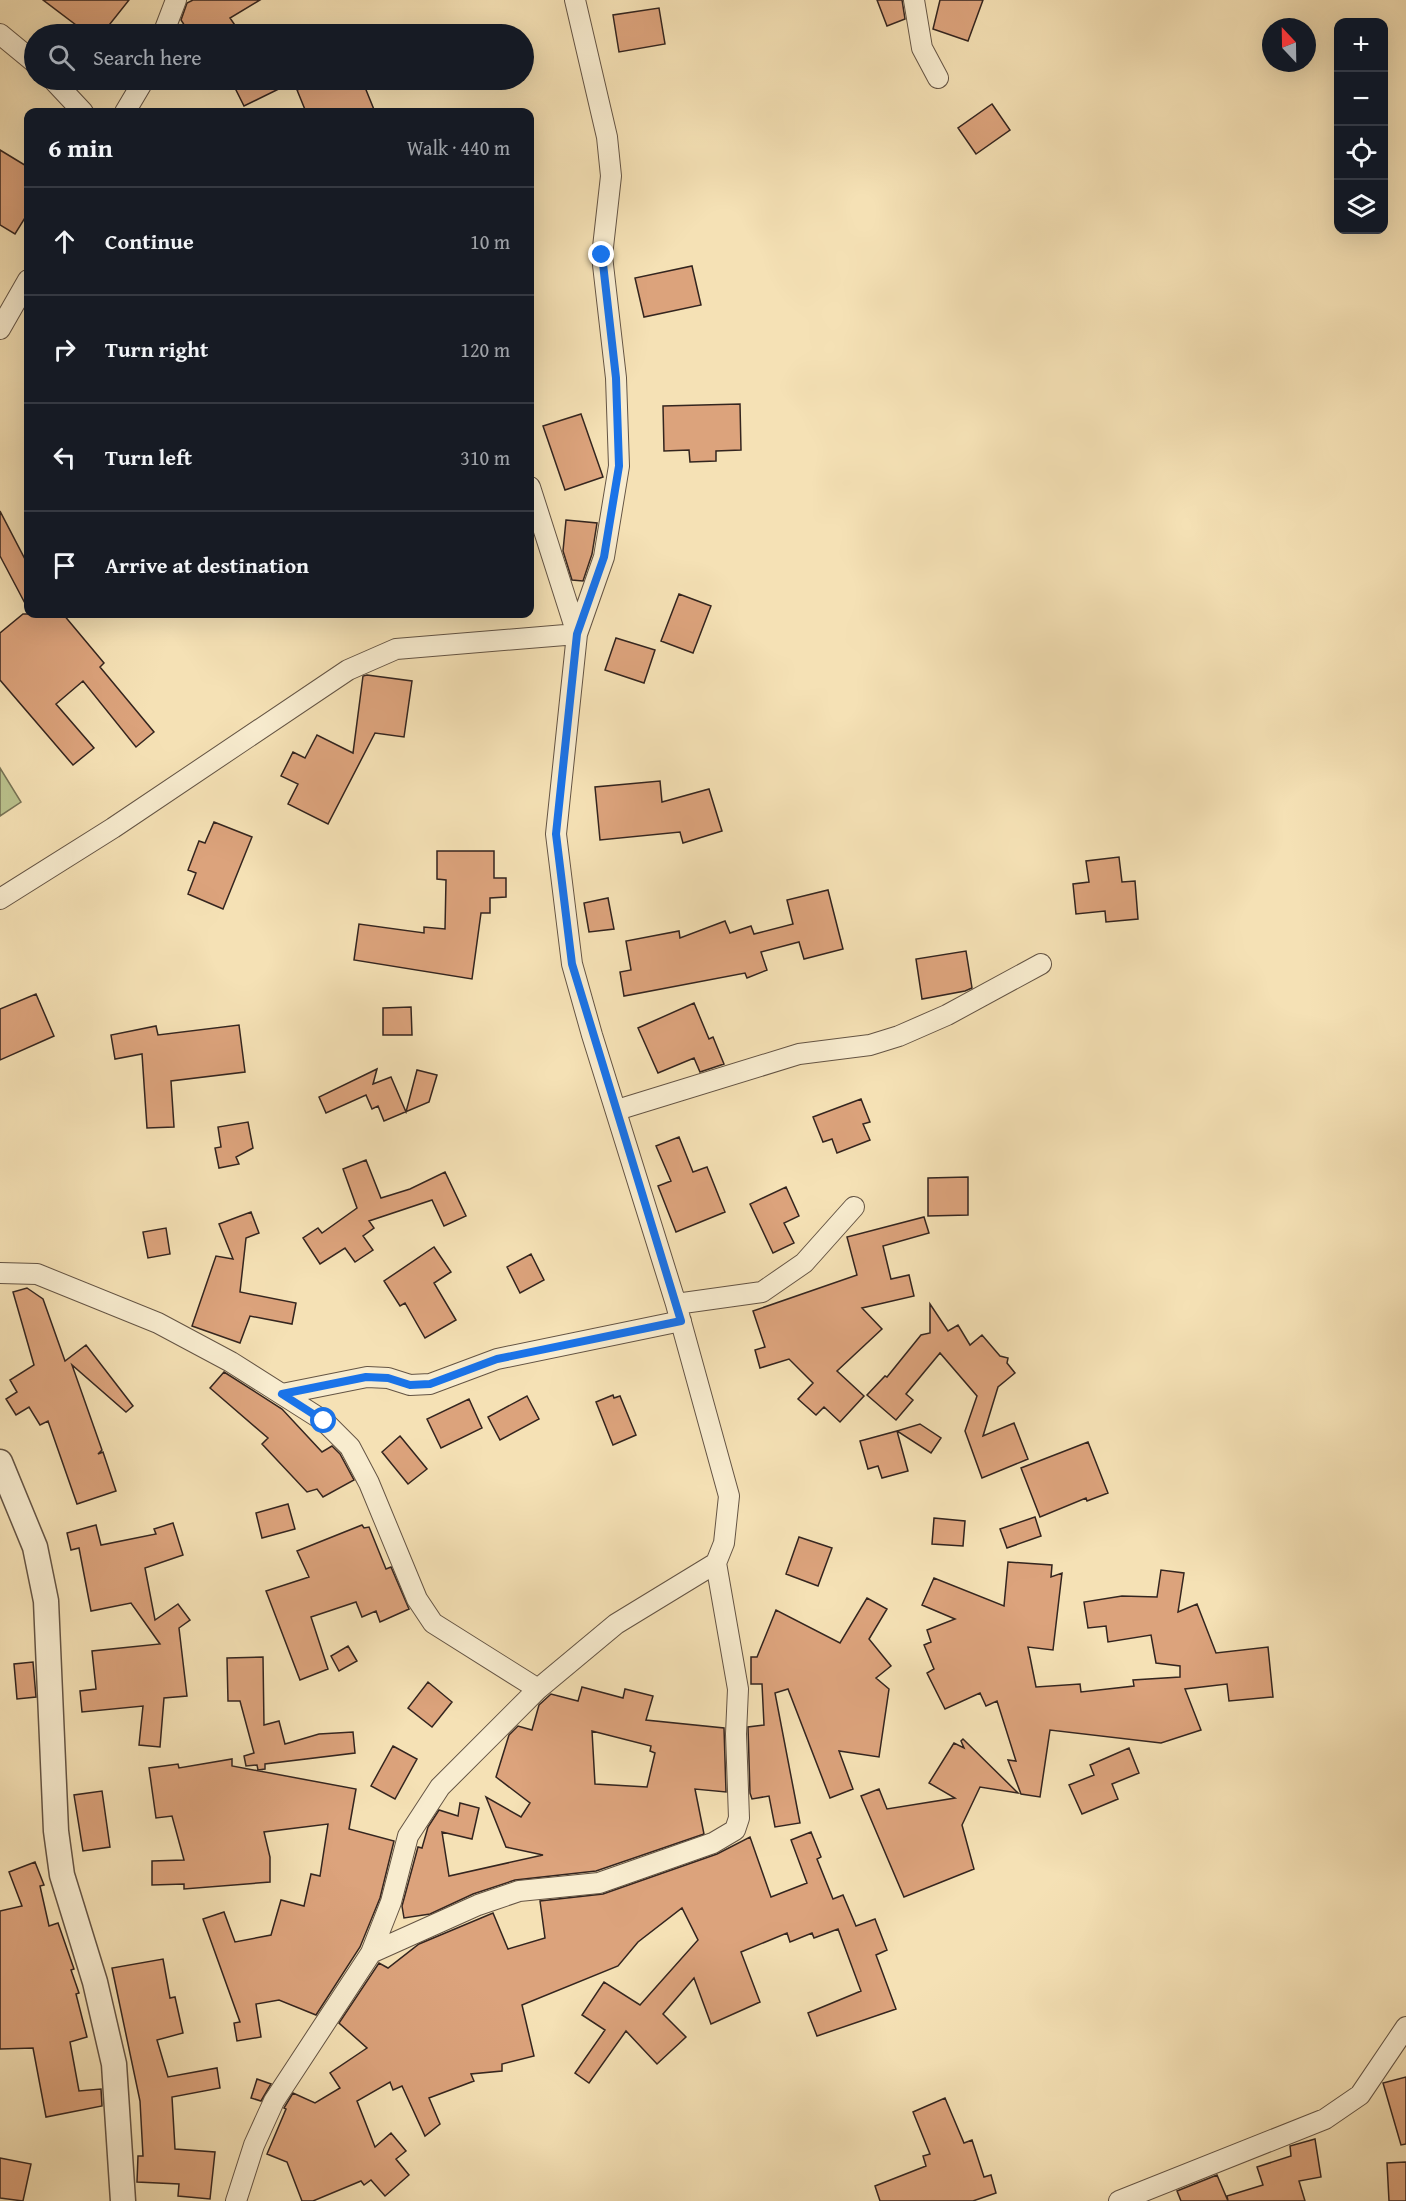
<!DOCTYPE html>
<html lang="en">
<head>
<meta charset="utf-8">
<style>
	:root { --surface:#171b24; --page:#242831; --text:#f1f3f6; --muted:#9ea1a6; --line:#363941 }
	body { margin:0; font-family:"Gentium Book Plus",serif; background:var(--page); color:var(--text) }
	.controls { position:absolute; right:18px; top:18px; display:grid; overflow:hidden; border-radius:12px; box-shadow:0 6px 24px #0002 }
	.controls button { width:54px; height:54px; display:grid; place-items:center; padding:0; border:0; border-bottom:2px solid var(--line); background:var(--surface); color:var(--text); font:30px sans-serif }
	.compass { position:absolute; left:1262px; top:18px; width:54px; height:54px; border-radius:50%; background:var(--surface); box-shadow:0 6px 24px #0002; rotate:338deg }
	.stop { position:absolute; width:18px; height:18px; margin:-14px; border:4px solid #1a73e8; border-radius:50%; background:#fff }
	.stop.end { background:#1a73e8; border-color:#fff; box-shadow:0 2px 6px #0008 }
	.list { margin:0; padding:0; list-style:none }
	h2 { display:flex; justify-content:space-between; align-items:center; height:78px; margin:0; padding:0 24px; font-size:26px }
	h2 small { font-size:20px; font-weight:400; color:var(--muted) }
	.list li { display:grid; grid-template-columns:39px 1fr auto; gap:18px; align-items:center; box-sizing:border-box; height:108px; padding:0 24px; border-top:2px solid var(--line) }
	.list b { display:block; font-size:22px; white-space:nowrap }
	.list em { font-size:20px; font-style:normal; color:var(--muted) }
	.icon { flex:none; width:33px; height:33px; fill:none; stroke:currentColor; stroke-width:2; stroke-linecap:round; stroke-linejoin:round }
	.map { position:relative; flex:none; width:1406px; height:2201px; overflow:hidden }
	.search { position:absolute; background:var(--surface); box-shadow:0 6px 24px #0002; left:24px; top:24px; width:510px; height:66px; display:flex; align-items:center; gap:15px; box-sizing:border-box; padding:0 21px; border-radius:33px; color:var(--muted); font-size:22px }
	.panel { position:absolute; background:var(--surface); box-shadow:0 6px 24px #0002; left:24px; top:108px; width:510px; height:510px; border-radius:12px }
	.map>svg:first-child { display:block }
</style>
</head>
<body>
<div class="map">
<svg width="1406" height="2201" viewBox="0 0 1406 2201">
	<rect width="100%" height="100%" fill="#f5e1b5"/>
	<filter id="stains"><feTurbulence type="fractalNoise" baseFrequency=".00333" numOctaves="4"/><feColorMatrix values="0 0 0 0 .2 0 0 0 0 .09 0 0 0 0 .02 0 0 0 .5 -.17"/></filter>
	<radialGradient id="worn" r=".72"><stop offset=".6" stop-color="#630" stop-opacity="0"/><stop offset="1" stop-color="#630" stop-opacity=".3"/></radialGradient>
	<path fill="#bbc38e" stroke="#787456" stroke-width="1.5" d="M0,768l21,34 -21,14z"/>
	<path fill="#dca37c" stroke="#34251f" stroke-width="1.5" fill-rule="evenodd" d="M43,0h86l-27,34h-14z
		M193,0h67l-30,18 11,16h-51l-9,-14 6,-17z
		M877,0h25l3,19 -18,7z
		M940,0h43l-15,41 -35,-12z
		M659,8l6,36 -46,8 -6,-37z
		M231,80h66l-53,26z
		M323,80h39l13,32h-69l-9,-22z
		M992,104l18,26 -34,24 -18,-26z
		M0,150l28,17v46l-13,21 -15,-9z
		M692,266l9,39 -57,12 -9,-39z
		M740,404l1,46 -25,1v10l-26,1 -1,-12 -25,1 -1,-45z
		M581,414l22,63 -38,13 -22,-64z
		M0,511l28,54v44l-28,-53z
		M566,520l31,3 -5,31 -9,27 -11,-1 -9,-29z
		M679,594l32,12 -18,47 -32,-12z
		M23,614h40l41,49 -4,4 54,65 -18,15 -53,-66 -27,23 38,44 -21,17 -73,-85v-47z
		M616,638l39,12 -11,33 -39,-13z
		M367,675l45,6 -8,56 -29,-4 -47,91 -40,-20 10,-20 -17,-8 12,-24 12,6 12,-23 36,18 10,-77z
		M660,781l2,21 47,-13 13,42 -39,12 -3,-11 -80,8 -5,-53z
		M214,822l38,15 -29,72 -35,-15 8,-21 -8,-3 11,-29 6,2z
		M437,851h57v27h12v19l-16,1v15h-9l-9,66 -118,-19 5,-36 65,9v-6l21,2 1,-49 -9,-1z
		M1119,857l3,25 13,-1 3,38 -32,3 -1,-11 -29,3 -3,-30 16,-2 -3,-21z
		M828,890l15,59 -39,10 -5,-17 -38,10 6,18 -20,8 -2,-5 -121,23 -4,-24 11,-2 -5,-29 53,-10 1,7 45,-17 5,12 21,-7 3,8 39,-10 -6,-24z
		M608,898l6,31 -25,3 -5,-29z
		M966,951l6,37 -7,3 -43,8 -6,-40z
		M36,994l18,42 -54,24v-51z
		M694,1003l15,36 4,-2 11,27 -24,8 -6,-14 -36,15 -20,-45z
		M411,1007l1,28h-29v-27z
		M239,1025l6,47 -74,9 3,46 -27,1 -5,-74 -27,5 -4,-24 45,-9 2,9z
		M377,1069l-4,15 18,-7 15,35 11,-42 20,5 -8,27 -45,19 -6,-15 -6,3 -6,-14 -40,18 -7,-16z
		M861,1099l9,23 -7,2 7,16 -33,13 -5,-14 -9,3 -10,-25z
		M248,1122l5,26 -17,9 3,7 -20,4 -4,-20 6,-1 -3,-20z
		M679,1137l14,35 14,-5 18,45 -49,20 -18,-46 13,-5 -15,-35z
		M366,1160l15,38 29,-9 35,-17 21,44 -22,10 -12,-26 -63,21 5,7 -11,8 10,14 -18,12 -10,-14 -25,16 -17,-26 15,-10 4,5 35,-25 -14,-39z
		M968,1177v38l-40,1v-38z
		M786,1187l13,29 -15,7 10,20 -21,10 -23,-49z
		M251,1212l8,21 -13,5 -6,54 56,11 -4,21 -42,-8 -10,27 -48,-17 24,-70 17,3 -14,-35z
		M924,1217l5,16 -46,13 8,33 18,-4 5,21 -52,12 20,21 -45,42 27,25 -24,26 -16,-15 -8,8 -18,-16 15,-16 -24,-24 -29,9 -5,-18 10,-3 -12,-36 104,-36 -10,-38z
		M166,1228l4,26 -22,4 -5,-26z
		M434,1247l17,25 -17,11 22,37 -31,18 -20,-35 -5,3 -16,-25z
		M531,1254l13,26 -24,13 -13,-26z
		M27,1288l16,11 22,62 21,-16 47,61 -7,6 -54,-47 30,85 -4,4 5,-2 13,39 -39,13 -29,-83 -8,4 -11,-18 -13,8 -10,-16 11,-7 -7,-12 24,-15 -21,-73z
		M930,1304l18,27 10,-6 12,20 12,-10 18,21 8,2 -1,5 8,10 -17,14 -15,49 31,-13 14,36 -46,19 -17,-47 12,-35 -37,-43 -34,41 7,6 -17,20 -29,-25 18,-19 2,1 34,-42 9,-2z
		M224,1372l58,37 40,43 10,-6 8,8 14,26 -31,17 -6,-8 -10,3 -45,-48 6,-6 -58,-50z
		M613,1395l1,3 6,-2 16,39 -23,10 -17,-43z
		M527,1396l12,23 -39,21 -12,-23z
		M469,1399l13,29 -41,20 -14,-29z
		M920,1424l21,14 -10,15 -34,-22z
		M897,1431l11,40 -26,7 -4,-12 -10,3 -8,-28z
		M400,1436l27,33 -19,15 -26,-32z
		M1088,1442l20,51 -21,8 -1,-3 -46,19 -19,-49z
		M288,1504l7,25 -33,9 -6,-25z
		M1035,1517l6,19 -34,12 -7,-19z
		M934,1518l31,3 -2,25 -31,-2z
		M173,1523l10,32 -38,13 10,52 23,-16 12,16 -11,8 8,68 -23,2 -4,49 -21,-2 4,-39 -61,6 -2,-21 16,-2 -4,-38 68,-7 -29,-41 -40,8 -12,-63 -8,2 -4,-17 29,-8 5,20 55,-11 -2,-5z
		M362,1525l2,3 5,-1 17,42 5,-2 18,42 -29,13 -4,-11 -14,6 -6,-15 -45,15 17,52 -28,11 -34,-89 43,-14 -12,-26z
		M799,1537l33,11 -14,38 -32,-12z
		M1008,1562l44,3 -1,12 11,-4 -9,77 -25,-3 8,40 44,-3 1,8 53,-6 -1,-6 47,-3v-11l-24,-3 -5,-28 -43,7 -2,-16 -18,2 -4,-26 38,-6 35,1 4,-27 23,3 -6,39 19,-8 19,49 52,-6 5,50 -44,4 -2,-17 -42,5 16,41 -40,13 -111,-13 -10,67 -19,-3 -13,-34 8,1 -19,-60 -11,5 -6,-13 -35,16 -18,-36 7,-4 -10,-24 7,-3 -4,-12 28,-11 -33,-14 12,-27 70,28z
		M867,1598l20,11 -18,30 22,27 -15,12 13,11 -10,68 -40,-6 14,38 -23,9 -42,-109 -13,4 25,130 -25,4 -6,-31 -17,3 -2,-6 -2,-66 16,-2 -2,-41h-11v-27h6l19,-47 64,33z
		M348,1646l9,15 -18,10 -8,-15z
		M263,1657l1,68 15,-4 6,23 34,-10 34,-2 2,21 -90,11v5l-7,1 -1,-5 -11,1 -2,-10 10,-3 -14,-52h-12l-1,-43z
		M33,1662l3,35 -19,2 -3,-35z
		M428,1682l24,20 -20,25 -24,-19z
		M582,1687l41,11 2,-9 28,7 -7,24 78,8 2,64 -31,-3 9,45 -108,37 -81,9 -42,14 -43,20 -26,4 -2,-12 16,-59 4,1 6,-21 11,-17 19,6 2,-13 19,5 -7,31 -30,-7 7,44 94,-21 -37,-8 -20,-50 35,20 9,-14 -34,-26 13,-42 9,-9 14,4 7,-25 12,-11 27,7zM592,1731l59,15 -1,5 5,2 -8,34 -52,-3z
		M963,1739l55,54 -38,-6 -18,38 12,44 -70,28 -43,-101 18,-7 8,20 68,-11 -26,-15 25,-40 10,5 -3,-7z
		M393,1746l24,13 -22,40 -24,-13z
		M1129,1748l10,25 -27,11 6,15 -36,15 -13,-29 25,-10 -4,-10z
		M232,1759v7l124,23 -7,40 45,12 -14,57 -20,49 -44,68 -37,-15 -23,4 5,33 -24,4 -3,-18 6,-1 -37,-103 21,-7 11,30 36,-7 10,-35 23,6 7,-32 9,2 8,-52 -64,8 6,25v25l-86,7v-5l-32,1v-24l32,-1 -12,-44 -16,2 -7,-50 29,-4 1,4z
		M102,1791l8,56 -27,4 -9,-56z
		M811,1832l10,25 -4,2 16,40 10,-4 13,31 19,-7 12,31 -11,5 20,54 -79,27 -9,-23 53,-22 -23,-62 -24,9 -2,-5 -22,9 -3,-9 -46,19 19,50 -49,22 -17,-46 -31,36 23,23 -29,27 -31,-33 -37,52 -14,-10 30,-43 -23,-15 22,-33 36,23 58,-65 -16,-32 -44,34 -20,24 -96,39 12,51 -32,8v7l-31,3 3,7 -45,17 11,26 -15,12 -23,-50 -9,4 -3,-8 -33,19 18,46 16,-14 15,18 -10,8 13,16 -24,21 -14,-16 -7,5 -3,-4 -48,20h-11l-15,-39 -20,-8 19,-45 -2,-1 9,-15 22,10 25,-15 -10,-15 37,-25 -28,-25 40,-60 9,5 31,-24 74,-31 15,36 37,-11 -5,-37 63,-7 114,-40 33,-17 21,60 36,-14 -16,-43z
		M35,1862l9,23 -4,1 9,40 9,-3 16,46 -3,1 8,23 -3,1 11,43 -17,5 9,49 22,-2 1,17 -56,11 -13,-69 -33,1v-138l22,-5 -13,-34z
		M163,1959l7,39 5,-1 8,36 -26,7 11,37 49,-9 3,20 -48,9 3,52 40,3 -5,47 -32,-3 1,-12 -42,-2 1,-26h5l-3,-55 -28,-133z
		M1406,2077v67l-5,1 -18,-62z
		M257,2079l14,5 -10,17 -10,-3z
		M945,2098l19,45 8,-3 12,37 7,-2 5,18 -23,8h-93l-5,-15 51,-20 -3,-10 7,-2 -17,-42z
		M1315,2139l6,38 -22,4 6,20h-77l-1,-5 36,-11 -6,-18 34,-11 -1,-10z
		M0,2158l31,6 -8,37 -23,-3z
		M1406,2162v39h-17l-2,-38z
		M1217,2175l11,26h-47l-4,-10z"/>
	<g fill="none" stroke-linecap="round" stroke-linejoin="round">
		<g stroke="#645444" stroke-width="22">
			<path id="minor" d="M914,0l8,48 16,30
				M0,34l34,28
				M163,34l13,-34
				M53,80l30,32
				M125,112l19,-32
				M0,329l28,-49
				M0,899l113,-71 235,-158 48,-21 181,-15 -47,-147
				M617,1110l182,-56 71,-9 29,-9 48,-21 94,-51
				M0,1273l37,1 121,49 73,39 93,59 26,26 19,36 48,116 16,24 105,66
				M676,1304l86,-12 42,-29 50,-56
				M282,1394l85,-17 21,1 22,7 20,-1 67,-25 184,-38
				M371,1953l107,-48 41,-14 80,-8 114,-40 22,-13 4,-12 -3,-84 2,-45 -22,-126
				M236,2201l18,-56 20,-44 97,-148 20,-51 17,-66 32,-49 98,-98 78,-65 100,-61 8,-20 5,-47 -53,-192 -84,-269 -20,-71 -16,-130 21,-200 27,-77 15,-91 -3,-88 -14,-122 9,-80 -4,-39 -32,-137
				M1119,2201l206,-82 35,-24 46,-68"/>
		</g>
		<g stroke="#645444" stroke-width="27">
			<path id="tertiary" d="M0,1462l35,85 11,54 10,230 6,44 33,107 19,82 9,137"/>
		</g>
		<use href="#minor" stroke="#f8eccf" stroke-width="20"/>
		<use href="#tertiary" stroke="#f8eccf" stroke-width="24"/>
	</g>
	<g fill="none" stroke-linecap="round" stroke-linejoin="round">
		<path stroke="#1a73e8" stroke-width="8" d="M324,1421l-42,-27 84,-17 22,1 22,7 20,-1 67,-25 184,-38 -109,-357 -16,-130 21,-200 27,-77 15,-91 -3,-88 -14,-123"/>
	</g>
	<rect width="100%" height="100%" filter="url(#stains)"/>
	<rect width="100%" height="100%" fill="url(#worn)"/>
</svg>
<div class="controls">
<button>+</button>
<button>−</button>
<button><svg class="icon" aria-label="locate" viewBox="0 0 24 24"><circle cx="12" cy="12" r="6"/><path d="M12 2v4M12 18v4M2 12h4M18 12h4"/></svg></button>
<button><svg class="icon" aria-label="layers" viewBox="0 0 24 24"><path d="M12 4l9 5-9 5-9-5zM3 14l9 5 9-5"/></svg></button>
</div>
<svg class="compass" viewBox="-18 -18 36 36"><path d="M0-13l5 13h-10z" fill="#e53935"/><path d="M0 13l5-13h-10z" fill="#9ea1a6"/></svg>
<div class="stop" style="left:324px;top:1421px"></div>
<div class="stop end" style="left:602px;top:255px"></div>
<div class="search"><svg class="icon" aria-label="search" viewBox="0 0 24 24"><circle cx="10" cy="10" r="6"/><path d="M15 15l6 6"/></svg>Search here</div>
<section class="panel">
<h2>6 min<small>Walk · 440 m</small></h2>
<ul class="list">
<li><svg class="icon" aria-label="ahead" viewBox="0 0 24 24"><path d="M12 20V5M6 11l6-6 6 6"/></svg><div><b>Continue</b></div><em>10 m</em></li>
<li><svg class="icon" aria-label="right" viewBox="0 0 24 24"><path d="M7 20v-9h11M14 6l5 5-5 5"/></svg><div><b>Turn right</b></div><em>120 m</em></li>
<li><svg class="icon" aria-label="left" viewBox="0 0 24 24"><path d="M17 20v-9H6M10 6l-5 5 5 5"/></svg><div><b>Turn left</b></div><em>310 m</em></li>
<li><svg class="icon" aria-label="arrive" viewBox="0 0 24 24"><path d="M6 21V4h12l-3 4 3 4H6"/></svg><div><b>Arrive at destination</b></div></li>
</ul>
</section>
</div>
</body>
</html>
